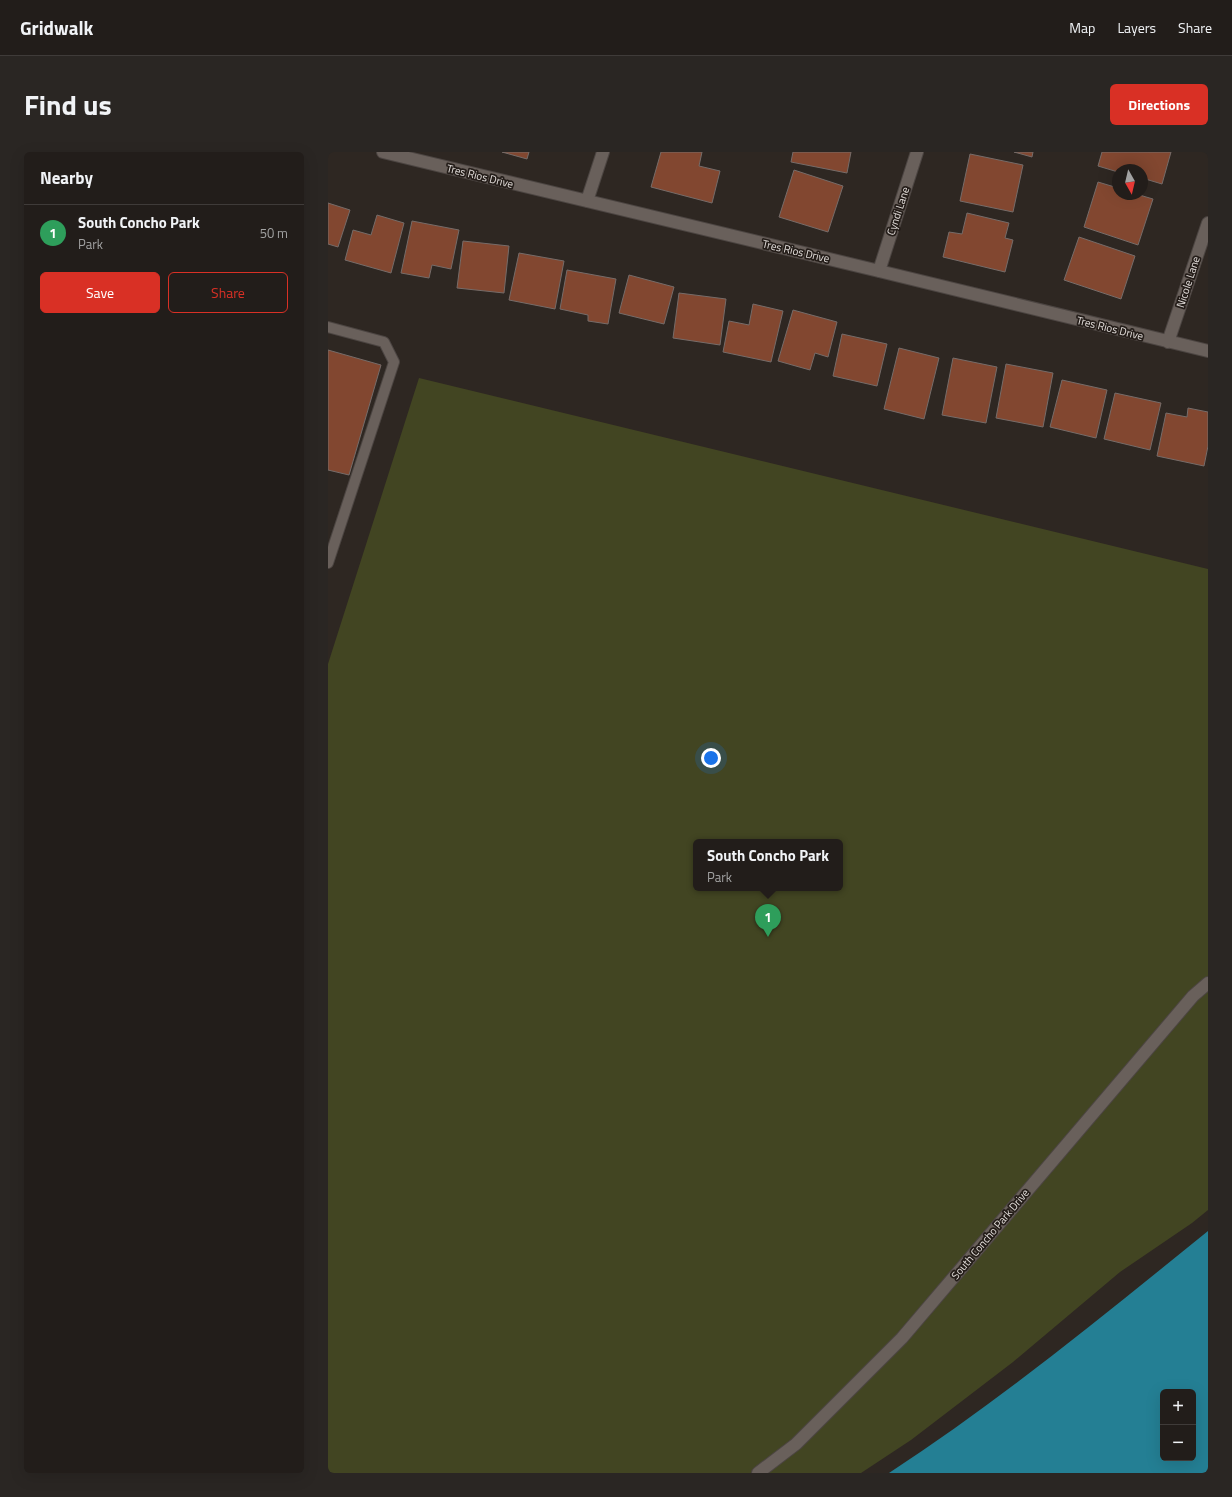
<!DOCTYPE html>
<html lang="en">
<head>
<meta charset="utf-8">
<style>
	:root { --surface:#221d1a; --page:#2a2623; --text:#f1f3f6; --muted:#a2a2a2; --line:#3f3b39; --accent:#d93025 }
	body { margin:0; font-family:"Titillium Web",sans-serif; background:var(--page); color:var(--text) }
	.controls { position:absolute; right:12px; bottom:12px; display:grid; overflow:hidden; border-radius:6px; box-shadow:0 4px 16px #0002 }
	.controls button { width:36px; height:36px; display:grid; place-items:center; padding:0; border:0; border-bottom:1px solid var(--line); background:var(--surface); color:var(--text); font:20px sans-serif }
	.compass { position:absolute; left:784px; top:12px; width:36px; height:36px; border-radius:50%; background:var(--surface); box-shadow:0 4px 16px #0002; rotate:172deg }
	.you { position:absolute; left:383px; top:606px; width:14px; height:14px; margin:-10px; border:3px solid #fff; border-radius:50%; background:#1a73e8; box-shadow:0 0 0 6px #1a73e833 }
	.badge { display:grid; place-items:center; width:26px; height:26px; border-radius:50%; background:var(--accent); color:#fff; font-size:13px; font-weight:700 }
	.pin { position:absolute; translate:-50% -33px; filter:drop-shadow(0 1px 2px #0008) }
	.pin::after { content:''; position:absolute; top:21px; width:14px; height:12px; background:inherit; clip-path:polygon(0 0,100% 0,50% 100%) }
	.popup { position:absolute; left:365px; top:687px; width:150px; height:52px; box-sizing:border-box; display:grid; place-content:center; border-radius:6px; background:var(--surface); filter:drop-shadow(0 1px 3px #0005); font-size:13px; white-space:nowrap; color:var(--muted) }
	.popup b { font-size:15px; color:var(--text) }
	.popup::after { content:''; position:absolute; left:50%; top:100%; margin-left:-8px; border:8px solid transparent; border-top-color:var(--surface) }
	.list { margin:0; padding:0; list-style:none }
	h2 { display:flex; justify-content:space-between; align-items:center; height:52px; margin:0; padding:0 16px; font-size:17px }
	h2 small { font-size:13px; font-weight:400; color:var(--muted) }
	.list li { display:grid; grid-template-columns:26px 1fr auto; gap:12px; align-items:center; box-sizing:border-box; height:56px; padding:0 16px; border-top:1px solid var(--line) }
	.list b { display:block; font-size:15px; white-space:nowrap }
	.list p { margin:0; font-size:13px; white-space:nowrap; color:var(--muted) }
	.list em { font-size:13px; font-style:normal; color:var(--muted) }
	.actions { display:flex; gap:8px; padding:12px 16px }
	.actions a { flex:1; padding:9px 0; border:1px solid var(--accent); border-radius:6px; text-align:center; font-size:14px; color:var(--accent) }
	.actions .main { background:var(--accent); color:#fff }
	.map { position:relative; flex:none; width:880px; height:1321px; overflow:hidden; border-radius:6px }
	header { display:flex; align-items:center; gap:24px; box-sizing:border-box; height:56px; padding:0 20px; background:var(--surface); border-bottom:1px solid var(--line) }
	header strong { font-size:19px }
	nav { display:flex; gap:22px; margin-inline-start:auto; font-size:14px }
	.intro { display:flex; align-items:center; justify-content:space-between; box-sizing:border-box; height:96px; padding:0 24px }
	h1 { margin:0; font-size:28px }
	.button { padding:10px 18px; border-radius:6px; background:var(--accent); color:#fff; font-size:14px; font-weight:700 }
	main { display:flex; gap:24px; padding:0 24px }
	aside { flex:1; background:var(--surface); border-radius:6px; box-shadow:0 4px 16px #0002 }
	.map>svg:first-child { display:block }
</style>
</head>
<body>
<header>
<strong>Gridwalk</strong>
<nav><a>Map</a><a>Layers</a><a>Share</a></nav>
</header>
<div class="intro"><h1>Find us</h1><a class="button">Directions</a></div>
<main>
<aside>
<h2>Nearby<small></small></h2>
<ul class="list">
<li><span class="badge" style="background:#2e9e5b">1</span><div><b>South Concho Park</b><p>Park</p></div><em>50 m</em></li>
</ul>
<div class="actions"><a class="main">Save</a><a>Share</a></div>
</aside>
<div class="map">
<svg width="880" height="1321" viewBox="0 0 880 1321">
	<rect width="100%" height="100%" fill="#2e2722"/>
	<path fill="#424522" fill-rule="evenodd" d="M91,226l789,191v641l-16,13 -72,49 -107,90 -102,78 -50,33h-533v-809zM368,690h144v46h-144z"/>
	<path fill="#247f94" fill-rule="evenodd" d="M880,1079v242h-319c112,-73 215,-158 319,-242zM835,1240h30v66h-30z"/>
	<path fill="#824730" stroke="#766c69" d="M174,0h27l-2,7z
		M333,0h41l-3,14 21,5 -8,32 -61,-16z
		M465,0h58l-4,21 -56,-11z
		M686,0h19l-1,5z
		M774,0h69l-9,32 -20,-6v-8h-24v2l-20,-6z
		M642,2l53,11 -10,47 -53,-11z
		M466,18l49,16 -15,46 -49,-15z
		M770,30l20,6v6h18l17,5 -15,46 -54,-18z
		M0,51l22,7 -12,37 -10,-3z
		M639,61l42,10 -4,15 8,2 -8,32 -62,-15 6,-25 13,2z
		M49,63l27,8 -13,50 -46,-13 8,-30 18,5z
		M84,69l47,9 -8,39 -19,-4 -3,13 -28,-5z
		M751,85l56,19 -14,43 -57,-19z
		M135,89l46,5 -5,47 -47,-5z
		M191,101l45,8 -9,48 -46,-9z
		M239,118l49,9 -8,45 -20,-3v-6l-28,-6z
		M301,123l45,12 -10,37 -45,-11z
		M351,141l47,6 -6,46 -47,-7z
		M425,152l30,7 -12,51 -48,-10 6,-31 20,4z
		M465,158l44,12 -9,35 -13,-4 -5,17 -32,-9z
		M514,182l45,10 -10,42 -44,-10z
		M571,196l40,10 -15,61 -40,-10z
		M0,198l53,15 -32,110 -21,-5z
		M625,206l44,9 -11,56 -44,-8z
		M678,212l47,9 -10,54 -47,-9z
		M734,228l45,10 -11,48 -46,-11z
		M787,241l46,10 -11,47 -46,-11z
		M860,256l20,4v34l-4,20 -47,-10 9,-43 21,4z"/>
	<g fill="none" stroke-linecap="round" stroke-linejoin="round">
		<g stroke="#4c4542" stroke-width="12">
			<path id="lane" d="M0,175l56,15 10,20 -66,201"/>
		</g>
		<g stroke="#4c4542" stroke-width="14">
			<path id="street" d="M55,0l496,119 329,80
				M259,49l16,-49
				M551,119l38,-119
				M840,190l40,-119
				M430,1321l38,-29 106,-106 291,-342 15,-13"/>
		</g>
		<use href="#lane" stroke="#69605b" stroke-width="10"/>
		<use href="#street" stroke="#69605b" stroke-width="12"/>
	</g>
	<g text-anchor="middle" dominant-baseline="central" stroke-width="3.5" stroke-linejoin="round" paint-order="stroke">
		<g font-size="11" fill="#e5e0dd" stroke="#241d19">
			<text transform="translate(152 24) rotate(14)">Tres Rios Drive</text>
			<text transform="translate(570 59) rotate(-72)">Cyndi Lane</text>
			<text transform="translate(468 99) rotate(13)">Tres Rios Drive</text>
			<text transform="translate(860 130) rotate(-72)">Nicole Lane</text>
			<text transform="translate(782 176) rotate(14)">Tres Rios Drive</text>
			<text transform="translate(662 1082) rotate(-50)">South Concho Park Drive</text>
		</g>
	</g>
</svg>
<div class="controls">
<button>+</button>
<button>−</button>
</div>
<svg class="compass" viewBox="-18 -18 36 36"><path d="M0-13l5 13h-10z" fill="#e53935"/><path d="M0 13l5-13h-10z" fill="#a2a2a2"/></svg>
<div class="you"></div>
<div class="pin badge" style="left:440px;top:785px;background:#2e9e5b">1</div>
<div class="popup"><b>South Concho Park</b>Park</div>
</div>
</main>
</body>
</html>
